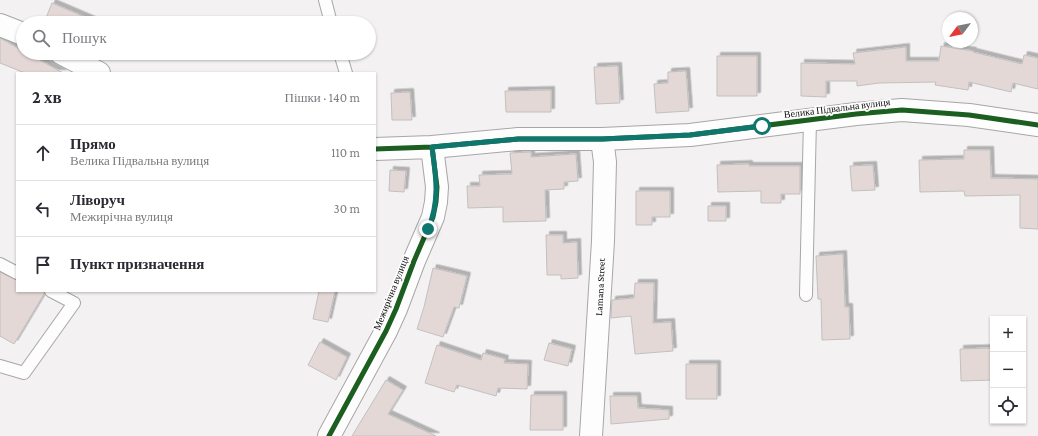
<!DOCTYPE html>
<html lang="uk">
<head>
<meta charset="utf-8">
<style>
	:root { --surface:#fff; --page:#f7f7f7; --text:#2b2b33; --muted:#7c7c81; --line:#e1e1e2 }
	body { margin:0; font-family:"Crimson Pro",serif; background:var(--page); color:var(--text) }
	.controls { position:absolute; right:12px; bottom:12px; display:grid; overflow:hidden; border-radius:0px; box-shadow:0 1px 3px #0004 }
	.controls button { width:36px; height:36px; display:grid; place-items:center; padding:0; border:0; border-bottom:1px solid var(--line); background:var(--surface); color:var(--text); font:20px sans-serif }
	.compass { position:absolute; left:942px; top:12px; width:36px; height:36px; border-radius:50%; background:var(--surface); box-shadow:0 1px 3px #0004; rotate:238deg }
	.stop { position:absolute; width:12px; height:12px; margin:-9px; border:3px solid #0f766e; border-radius:50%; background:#fff }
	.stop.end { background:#0f766e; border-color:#fff; box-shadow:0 1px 4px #0008 }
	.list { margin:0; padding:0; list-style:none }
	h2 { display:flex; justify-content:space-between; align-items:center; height:52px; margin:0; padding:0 16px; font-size:17px }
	h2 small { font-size:13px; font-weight:400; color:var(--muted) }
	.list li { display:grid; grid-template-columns:26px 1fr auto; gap:12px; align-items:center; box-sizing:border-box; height:56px; padding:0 16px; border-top:1px solid var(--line) }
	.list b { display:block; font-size:15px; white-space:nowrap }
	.list p { margin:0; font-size:13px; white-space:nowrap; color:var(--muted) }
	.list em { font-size:13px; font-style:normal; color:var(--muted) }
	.icon { flex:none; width:22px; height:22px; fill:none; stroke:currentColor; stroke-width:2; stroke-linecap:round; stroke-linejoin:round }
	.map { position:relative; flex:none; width:1038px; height:436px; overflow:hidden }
	.search { position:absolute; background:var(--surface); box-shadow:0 1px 3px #0004; left:16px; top:16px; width:360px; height:44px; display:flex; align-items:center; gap:10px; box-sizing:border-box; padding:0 14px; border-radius:22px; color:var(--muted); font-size:15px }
	.panel { position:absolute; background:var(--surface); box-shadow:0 1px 3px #0004; left:16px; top:72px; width:360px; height:220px; border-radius:0px }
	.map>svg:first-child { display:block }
</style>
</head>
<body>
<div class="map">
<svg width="1038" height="436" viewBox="0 0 1038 436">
	<defs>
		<filter id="shadow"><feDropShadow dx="3.5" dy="-3.5" stdDeviation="0" flood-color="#0004"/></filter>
	</defs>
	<rect width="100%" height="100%" fill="#f3f1f1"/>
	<path fill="#e3d8d6" stroke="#c1c0c0" filter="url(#shadow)" d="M52,3l47,20h-55z
		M0,38l23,13v2h4l36,20h-38l-25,-10z
		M941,46l32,5v1l49,12 2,-9 14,3v31l-25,-6 -2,9 -42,-10 -1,8 -33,-5 1,-3 -57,1 -22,3v-5h-31v16l-25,-1v-33l54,1 -2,-11 53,-6v14h33z
		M717,56h40v40h-40z
		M618,66l2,37 -24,1 -2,-37z
		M686,71l3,40 -33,2 -2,-29 14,-1v-11z
		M551,90v22h-45l-1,-21z
		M410,92l2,28h-20l-1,-27z
		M964,150h26l1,28 47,1v50l-18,-1v-33l-55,1 -1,-5 -44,1 -1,-32 45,-1z
		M531,152v5l45,-3 2,27 -14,1v7l-19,1 1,31 -43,1v-15l-35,1 -1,-22h13l-1,-11 33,-1 -2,-21z
		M749,164v2h51v28h-19v9h-20v-12l-43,1 -1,-27z
		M873,165l2,25 -23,1 -2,-25z
		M390,170l16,1 -2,21 -15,-1z
		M636,191h34v26h-18v8h-16z
		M708,206h18v15h-18z
		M546,235h17v8l14,-1 1,36 -17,1v-4h-14z
		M843,254l2,53h4l1,32 -28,1 -1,-41h-3l-2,-43z
		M433,268l34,8 -8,32 -5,-1 -11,30 -26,-8 7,-22z
		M0,272l17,8v11h27v3l-30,50 -14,-8z
		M635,283h19l-1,40 18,-1 2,29 -38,3 -4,-38 -20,2 1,-18 22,-2z
		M319,291h16l-7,31 -15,-3z
		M320,342l27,15 -11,23 -28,-15z
		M549,343l23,6 -4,17 -24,-6z
		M437,345l44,15 2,-7 22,6 -1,4 24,1 -1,25 -29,-1 -2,8 -39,-11 -3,7 -29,-9z
		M992,348l1,32 -32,1 -1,-32z
		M686,364h31v35h-31z
		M386,380l17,10 -15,24 48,22h-84z
		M531,395h32v35h-33z
		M610,396h27l1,12 31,2v9l-58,5z"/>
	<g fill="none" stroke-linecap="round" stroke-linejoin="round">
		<g stroke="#a8a6a6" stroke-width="14">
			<path id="service" d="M325,0l6,23
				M340,53l6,20
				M0,264l17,9
				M806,295l4,-175
				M0,366l24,7 50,-70 -23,-12"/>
		</g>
		<g stroke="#a8a6a6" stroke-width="24">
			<path id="minor" d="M0,25l23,9
				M61,53l38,20
				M375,149l57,-2 86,-8h84l88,-4 166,-21 46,-4 67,5 69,10
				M329,436l57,-105 10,-22 18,-48 19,-44 3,-15 1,-15 -5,-40
				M591,436l12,-195 2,-79 -3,-23"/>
		</g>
		<use href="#service" stroke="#fdfdfd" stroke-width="12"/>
		<use href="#minor" stroke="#fdfdfd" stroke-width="22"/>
		<g stroke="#fffefe" stroke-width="8">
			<path id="cycleway" d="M375,149l57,-2 86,-8h84l88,-4 166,-21 46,-4 67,5 69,10
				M329,436l57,-105 10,-22 18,-48 19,-44 3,-15 1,-15 -5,-40"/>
		</g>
		<use href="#cycleway" stroke="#1b5e20" stroke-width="5"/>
	</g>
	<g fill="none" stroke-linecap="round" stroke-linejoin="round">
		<path stroke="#0f766e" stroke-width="5" d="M428,229c12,-28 8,-53 4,-82l86,-8h84l88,-4 72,-9"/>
	</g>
	<g text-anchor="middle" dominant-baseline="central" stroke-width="3.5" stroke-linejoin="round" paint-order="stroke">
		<g font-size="10" fill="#0d0c0c" stroke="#fffefe">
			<text transform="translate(837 108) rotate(-7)">Велика Підвальна вулиця</text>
			<text transform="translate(600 287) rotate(-87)">Lamana Street</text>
			<text transform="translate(391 293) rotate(-68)">Межирічна вулиця</text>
		</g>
	</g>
</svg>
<div class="controls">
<button>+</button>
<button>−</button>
<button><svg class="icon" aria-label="locate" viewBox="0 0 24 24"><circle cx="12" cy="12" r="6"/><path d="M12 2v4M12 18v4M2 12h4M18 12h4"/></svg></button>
</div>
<svg class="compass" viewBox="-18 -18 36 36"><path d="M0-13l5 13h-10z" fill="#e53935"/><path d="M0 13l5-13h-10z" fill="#7c7c81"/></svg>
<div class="stop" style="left:762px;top:126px"></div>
<div class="stop end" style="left:428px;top:229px"></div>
<div class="search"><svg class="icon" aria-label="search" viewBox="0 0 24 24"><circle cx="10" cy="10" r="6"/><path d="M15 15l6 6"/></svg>Пошук</div>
<section class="panel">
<h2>2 хв<small>Пішки · 140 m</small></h2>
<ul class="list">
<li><svg class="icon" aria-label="ahead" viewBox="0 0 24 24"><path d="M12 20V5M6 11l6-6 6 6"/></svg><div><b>Прямо</b><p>Велика Підвальна вулиця</p></div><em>110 m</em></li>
<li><svg class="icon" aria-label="left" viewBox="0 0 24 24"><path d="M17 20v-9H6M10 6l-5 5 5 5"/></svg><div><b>Ліворуч</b><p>Межирічна вулиця</p></div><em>30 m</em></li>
<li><svg class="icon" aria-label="arrive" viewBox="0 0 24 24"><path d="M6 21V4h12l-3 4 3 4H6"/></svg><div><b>Пункт призначення</b></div></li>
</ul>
</section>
</div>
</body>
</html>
